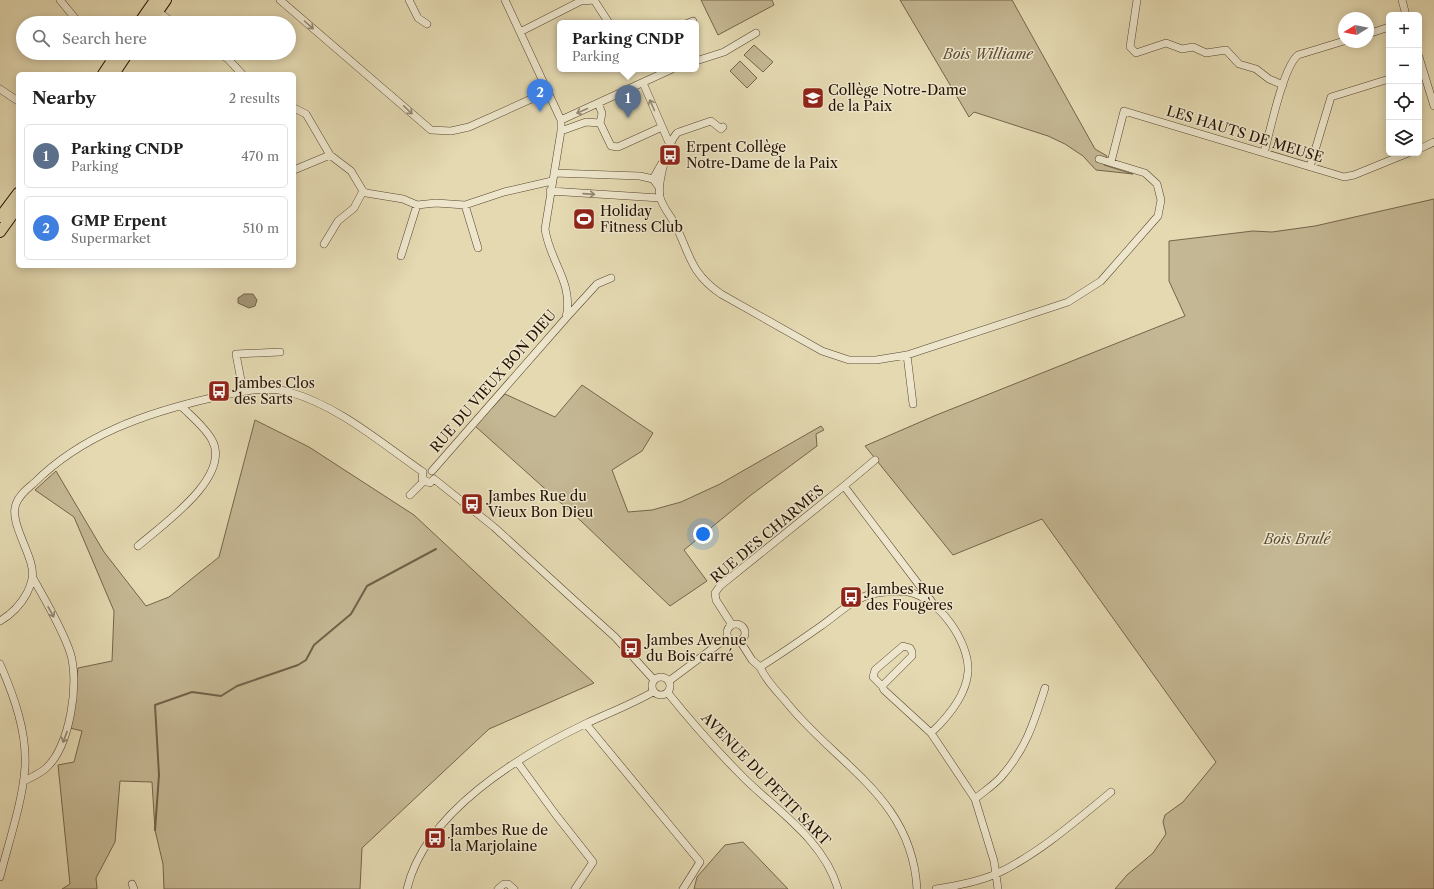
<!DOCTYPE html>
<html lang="en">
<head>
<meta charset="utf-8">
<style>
	:root { --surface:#fff; --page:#f2f2f2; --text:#222; --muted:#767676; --line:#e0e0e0; --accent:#0b8043 }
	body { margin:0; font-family:"Libre Caslon Text",serif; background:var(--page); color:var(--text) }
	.controls { position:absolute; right:12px; top:12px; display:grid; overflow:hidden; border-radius:6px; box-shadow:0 2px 10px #0003 }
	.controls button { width:36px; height:36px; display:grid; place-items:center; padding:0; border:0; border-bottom:1px solid var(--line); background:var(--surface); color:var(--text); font:20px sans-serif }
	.compass { position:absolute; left:1338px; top:12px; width:36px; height:36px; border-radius:50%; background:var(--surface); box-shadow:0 2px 10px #0003; rotate:260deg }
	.you { position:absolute; left:703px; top:534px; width:14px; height:14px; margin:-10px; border:3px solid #fff; border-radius:50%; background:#1a73e8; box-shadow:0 0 0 6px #1a73e833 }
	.badge { display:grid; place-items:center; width:26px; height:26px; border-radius:50%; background:var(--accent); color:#fff; font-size:13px; font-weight:700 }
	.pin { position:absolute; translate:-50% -33px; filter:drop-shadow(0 1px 2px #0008) }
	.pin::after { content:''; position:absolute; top:21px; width:14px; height:12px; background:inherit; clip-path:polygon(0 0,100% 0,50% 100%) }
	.popup { position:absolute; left:557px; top:20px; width:142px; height:52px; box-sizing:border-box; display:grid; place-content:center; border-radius:6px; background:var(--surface); filter:drop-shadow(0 1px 3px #0005); font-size:13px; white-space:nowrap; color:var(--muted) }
	.popup b { font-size:15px; color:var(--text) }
	.popup::after { content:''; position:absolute; left:50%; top:100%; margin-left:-8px; border:8px solid transparent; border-top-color:var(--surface) }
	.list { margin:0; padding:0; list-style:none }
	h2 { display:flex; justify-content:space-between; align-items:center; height:52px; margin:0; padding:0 16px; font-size:17px }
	h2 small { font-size:13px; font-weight:400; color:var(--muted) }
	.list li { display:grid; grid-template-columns:26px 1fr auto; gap:12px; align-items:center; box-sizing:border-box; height:64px; margin:0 8px 8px; padding:0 8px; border:1px solid var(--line); border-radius:6px }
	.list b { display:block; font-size:15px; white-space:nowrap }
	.list p { margin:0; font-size:13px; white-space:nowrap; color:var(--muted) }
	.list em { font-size:13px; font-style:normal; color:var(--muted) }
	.icon { flex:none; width:22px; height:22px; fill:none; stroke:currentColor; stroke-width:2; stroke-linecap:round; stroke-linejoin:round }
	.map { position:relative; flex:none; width:1434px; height:889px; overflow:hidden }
	.search { position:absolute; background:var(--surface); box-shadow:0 2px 10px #0003; left:16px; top:16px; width:280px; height:44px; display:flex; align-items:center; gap:10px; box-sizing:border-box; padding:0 14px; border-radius:22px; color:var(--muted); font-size:15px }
	.panel { position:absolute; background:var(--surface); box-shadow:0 2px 10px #0003; left:16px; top:72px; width:280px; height:196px; border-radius:6px }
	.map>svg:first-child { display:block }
</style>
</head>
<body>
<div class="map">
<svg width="1434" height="889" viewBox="0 0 1434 889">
	<rect width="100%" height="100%" fill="#e4d9b1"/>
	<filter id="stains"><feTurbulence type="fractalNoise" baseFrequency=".005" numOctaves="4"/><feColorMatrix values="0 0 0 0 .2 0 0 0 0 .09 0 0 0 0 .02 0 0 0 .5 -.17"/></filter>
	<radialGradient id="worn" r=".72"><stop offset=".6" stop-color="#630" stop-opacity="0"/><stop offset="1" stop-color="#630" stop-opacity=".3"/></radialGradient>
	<path fill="#c4b793" stroke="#75644b" d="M701,0h71l2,5 -56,30z
		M900,0h112l83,149 12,7 -3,9 29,9 -37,-4 -13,-14 -18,-12 -17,-8 -74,-24 -5,5z
		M754,45l19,17 -10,10 -19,-17z
		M740,61l17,17 -10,10 -17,-17z
		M1434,199v690h-319l12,-14 26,-22 13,-19 -3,-12 2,-7 18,-13 33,-40 -174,-243 -89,36 -88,-109 69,-30 251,-100 -16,-35v-40l84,-10 19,1 43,-6z
		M582,385l71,48 -11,18 -30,19 16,42 24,-2 29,-8 39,-18 101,-58 3,4 -8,4 1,12 -66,49 -67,55 23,31 -37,25 -89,-85 -106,-95 30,-32 50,23z
		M255,420l54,27 105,68 180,168 -105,46 -127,119 -2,41h-196l-1,-25 -8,-34 -3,-48 -32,-1 -5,61 -19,36 1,11h-35l8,-5 -12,-119 16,-3 8,-31 -12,-3 8,-60 34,-7 2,-50 -40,-94 -39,-27 21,-19 48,81 42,54 23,-9 50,-40z
		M743,842l45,47h-94l3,-12 28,-32z"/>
	<path fill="#a39576" stroke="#716148" d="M244,294h9l4,6 -2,6 -6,2 -11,-5v-5z"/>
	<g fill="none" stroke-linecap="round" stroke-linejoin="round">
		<path stroke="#716148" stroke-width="2" d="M155,830l4,-55 -4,-70 37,-13 29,4 16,-10 61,-21 8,-5 8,-15 37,-31 16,-28 69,-37"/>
		<g stroke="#56442e" stroke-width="8">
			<path id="street" d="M60,0l19,23
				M280,0l151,130 20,1 18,-4 80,-36
				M409,0l9,18 9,6
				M594,0l15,23
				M1137,0l-7,47 6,6 30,-10 16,6 11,-2 13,6 20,-3 13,14 17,5 13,10 14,6
				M1402,0l4,15
				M155,10l19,13
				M688,23l5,-2
				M520,32l61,-31 14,-1
				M1368,34l21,-7
				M104,53l9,11
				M219,53l9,6 14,15
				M1419,57l15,49
				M696,61l28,-9 32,-19
				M643,83l27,62
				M0,89l18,12
				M598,103l4,10 -2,10
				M294,108l12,6 24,41 21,16 12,20 3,2 37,6 14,6 19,-2 29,2 39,-13 48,-11
				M561,120l111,-51
				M561,131l25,-9 14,1 11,23 7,1 44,-20
				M679,132l32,-11 10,8 2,-2
				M677,133c-9,10 -20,50 -17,64 2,9 10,18 15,27 15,30 15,49 46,70l101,57 27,9h27l31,-5 161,-53 33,-21 57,-65 3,-16 -4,-16 -12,-11 -46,-14
				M1419,149l15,-7
				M1264,153c6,-21 19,-86 34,-98l46,-14
				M1111,162l13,-51 220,66 10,-2 54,-22
				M1310,167l21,-70 58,-18
				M294,170l36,-15
				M554,173l86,3 13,3 5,7
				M653,179l9,-16
				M550,191l110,7
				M465,205l13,43
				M324,244l14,-23 16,-13 9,-17
				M401,256l16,-51
				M566,318l31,-34 14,-6
				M907,355l6,49
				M243,391l-7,-37 44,-2
				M432,471l134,-153c8,-36 -16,-55 -21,-89l16,-98v-11l-56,-120
				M423,472l-1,7 8,4 4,-4
				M434,479l60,48 80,73 41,37 39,43
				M844,486l31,-26
				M410,495l14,-14
				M138,546c24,-21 94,-69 74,-106 -7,-13 -21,-24 -31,-34
				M0,621c12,-7 20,-15 27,-28 2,-4 4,-9 5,-14 5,-20 -24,-55 -16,-75 3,-9 11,-15 18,-21 48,-48 112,-70 177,-85 25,-5 52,-13 78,-6 50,14 92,51 134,80
				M727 633a9 9 0 1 1 18 0a9 9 0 1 1-18 0Z
				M732,625l-16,-25 -1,-7 5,-7 124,-100 88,116
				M740,641l12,19 8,7c21,-13 41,-27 61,-41 16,-11 31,-27 51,-32 11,-2 25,-4 36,-2 30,5 62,50 60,80 -2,24 -21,46 -37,61
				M0,664c14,32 27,68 25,103 -2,34 -17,77 -25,110
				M760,667c6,14 17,24 27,36 51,63 125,95 130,186
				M652 686a9 9 0 1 1 18 0a9 9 0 1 1-18 0Z
				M669,681l59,-44
				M882,686l-9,-9 2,-7 28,-24 7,2 2,4v4l-30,30 2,4 47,43 44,66 19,62 4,28
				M668,693c24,30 50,59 77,86 34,33 79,62 93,110
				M586,724l114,138 -17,27
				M518,763l38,52 37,47 -18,27
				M24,781c6,-3 15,-7 21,-12 25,-21 35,-87 25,-117 -9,-26 -24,-50 -37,-74
				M975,799c8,-7 19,-14 26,-22 25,-28 33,-55 44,-89
				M132,884l2,5
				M407,889c18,-77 113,-134 180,-166 22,-10 45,-19 66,-31
				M498,889l6,-5h4l6,5
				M936,889c20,-3 41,-7 60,-15 41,-19 80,-53 115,-82"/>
		</g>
		<g stroke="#261203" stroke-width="12">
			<path id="primary" d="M139,23l16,-23
				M150,23l16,-23
				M103,74l14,-21
				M114,74l14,-21
				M0,217l18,-24
				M0,232l18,-25"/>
		</g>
		<use href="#street" stroke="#ede6cc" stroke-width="7"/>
		<use href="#primary" stroke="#e4d9b1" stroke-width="10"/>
	</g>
	<defs><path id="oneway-shaft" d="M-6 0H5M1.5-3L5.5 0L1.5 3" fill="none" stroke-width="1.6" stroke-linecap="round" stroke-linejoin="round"/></defs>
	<g stroke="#938772">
		<use href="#oneway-shaft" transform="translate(309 25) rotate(42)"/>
		<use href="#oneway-shaft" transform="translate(652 105) rotate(-114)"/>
		<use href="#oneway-shaft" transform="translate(408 110) rotate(44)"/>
		<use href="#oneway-shaft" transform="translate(582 111) rotate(156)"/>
		<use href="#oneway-shaft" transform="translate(589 194) rotate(4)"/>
		<use href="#oneway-shaft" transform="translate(51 612) rotate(61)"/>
		<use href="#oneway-shaft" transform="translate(65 737) rotate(111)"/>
	</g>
	<defs>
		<g id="school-square" transform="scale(1.15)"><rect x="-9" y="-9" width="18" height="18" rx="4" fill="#8f2418" stroke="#ede6cc"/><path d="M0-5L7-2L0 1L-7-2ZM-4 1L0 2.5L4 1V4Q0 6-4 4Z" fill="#fff"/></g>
		<g id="bus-square" transform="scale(1.15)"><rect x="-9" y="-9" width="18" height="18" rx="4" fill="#8f2418" stroke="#ede6cc"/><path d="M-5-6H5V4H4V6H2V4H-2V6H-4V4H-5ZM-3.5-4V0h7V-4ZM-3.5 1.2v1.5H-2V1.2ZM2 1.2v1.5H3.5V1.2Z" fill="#fff"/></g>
		<g id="stadium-square" transform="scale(1.15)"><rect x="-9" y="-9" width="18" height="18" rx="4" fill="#8f2418" stroke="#ede6cc"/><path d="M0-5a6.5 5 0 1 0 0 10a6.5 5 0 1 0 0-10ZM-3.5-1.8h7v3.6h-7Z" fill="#fff"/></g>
	</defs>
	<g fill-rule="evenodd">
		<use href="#school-square" x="813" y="98"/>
		<use href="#bus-square" x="670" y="155"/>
		<use href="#stadium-square" x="584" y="219"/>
		<use href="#bus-square" x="219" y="391"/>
		<use href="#bus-square" x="472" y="504"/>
		<use href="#bus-square" x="851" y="597"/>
		<use href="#bus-square" x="631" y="648"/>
		<use href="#bus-square" x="435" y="838"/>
	</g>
	<g text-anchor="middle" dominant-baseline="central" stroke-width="3" stroke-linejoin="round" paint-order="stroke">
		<g font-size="14" font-style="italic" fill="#5d4c35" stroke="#ede6cc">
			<text x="988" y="54">Bois Williame</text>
			<text x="1297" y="539">Bois Brulé</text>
		</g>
		<g font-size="14" fill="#261203" stroke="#ede6cc" text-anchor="start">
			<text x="828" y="90">Collège Notre-Dame<tspan x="828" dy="16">de la Paix</tspan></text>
			<text x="686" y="147">Erpent Collège<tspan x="686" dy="16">Notre-Dame de la Paix</tspan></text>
			<text x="600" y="211">Holiday<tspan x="600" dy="16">Fitness Club</tspan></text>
			<text x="234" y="383">Jambes Clos<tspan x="234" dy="16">des Sarts</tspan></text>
			<text x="488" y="496">Jambes Rue du<tspan x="488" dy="16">Vieux Bon Dieu</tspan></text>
			<text x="866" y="589">Jambes Rue<tspan x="866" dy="16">des Fougères</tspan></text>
			<text x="646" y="640">Jambes Avenue<tspan x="646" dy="16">du Bois carré</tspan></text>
			<text x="450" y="830">Jambes Rue de<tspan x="450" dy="16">la Marjolaine</tspan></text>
		</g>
		<g font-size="14" fill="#261203" stroke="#ede6cc">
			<text transform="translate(1245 134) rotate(17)">LES HAUTS DE MEUSE</text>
			<text transform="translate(493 381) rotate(-49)">RUE DU VIEUX BON DIEU</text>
			<text transform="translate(767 534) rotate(-40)">RUE DES CHARMES</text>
			<text transform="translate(766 779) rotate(46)">AVENUE DU PETIT SART</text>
		</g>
	</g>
	<rect width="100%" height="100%" filter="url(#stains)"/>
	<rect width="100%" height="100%" fill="url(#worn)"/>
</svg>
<div class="controls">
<button>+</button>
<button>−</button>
<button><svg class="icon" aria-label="locate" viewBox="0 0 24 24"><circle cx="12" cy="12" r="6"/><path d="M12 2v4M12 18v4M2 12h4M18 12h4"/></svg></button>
<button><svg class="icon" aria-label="layers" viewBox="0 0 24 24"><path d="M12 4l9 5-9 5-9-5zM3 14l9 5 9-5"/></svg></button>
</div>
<svg class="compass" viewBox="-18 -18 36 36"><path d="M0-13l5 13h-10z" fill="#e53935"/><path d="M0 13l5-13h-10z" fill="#767676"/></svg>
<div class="you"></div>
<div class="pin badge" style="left:628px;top:118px;background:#5c6f8a">1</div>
<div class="popup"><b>Parking CNDP</b>Parking</div>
<div class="pin badge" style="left:540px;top:112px;background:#3f7fe0">2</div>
<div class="search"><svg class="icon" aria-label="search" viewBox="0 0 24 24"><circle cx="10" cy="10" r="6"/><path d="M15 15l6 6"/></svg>Search here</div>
<section class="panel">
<h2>Nearby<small>2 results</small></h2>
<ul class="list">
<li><span class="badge" style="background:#5c6f8a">1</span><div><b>Parking CNDP</b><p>Parking</p></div><em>470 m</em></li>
<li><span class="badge" style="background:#3f7fe0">2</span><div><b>GMP Erpent</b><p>Supermarket</p></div><em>510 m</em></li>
</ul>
</section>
</div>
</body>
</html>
